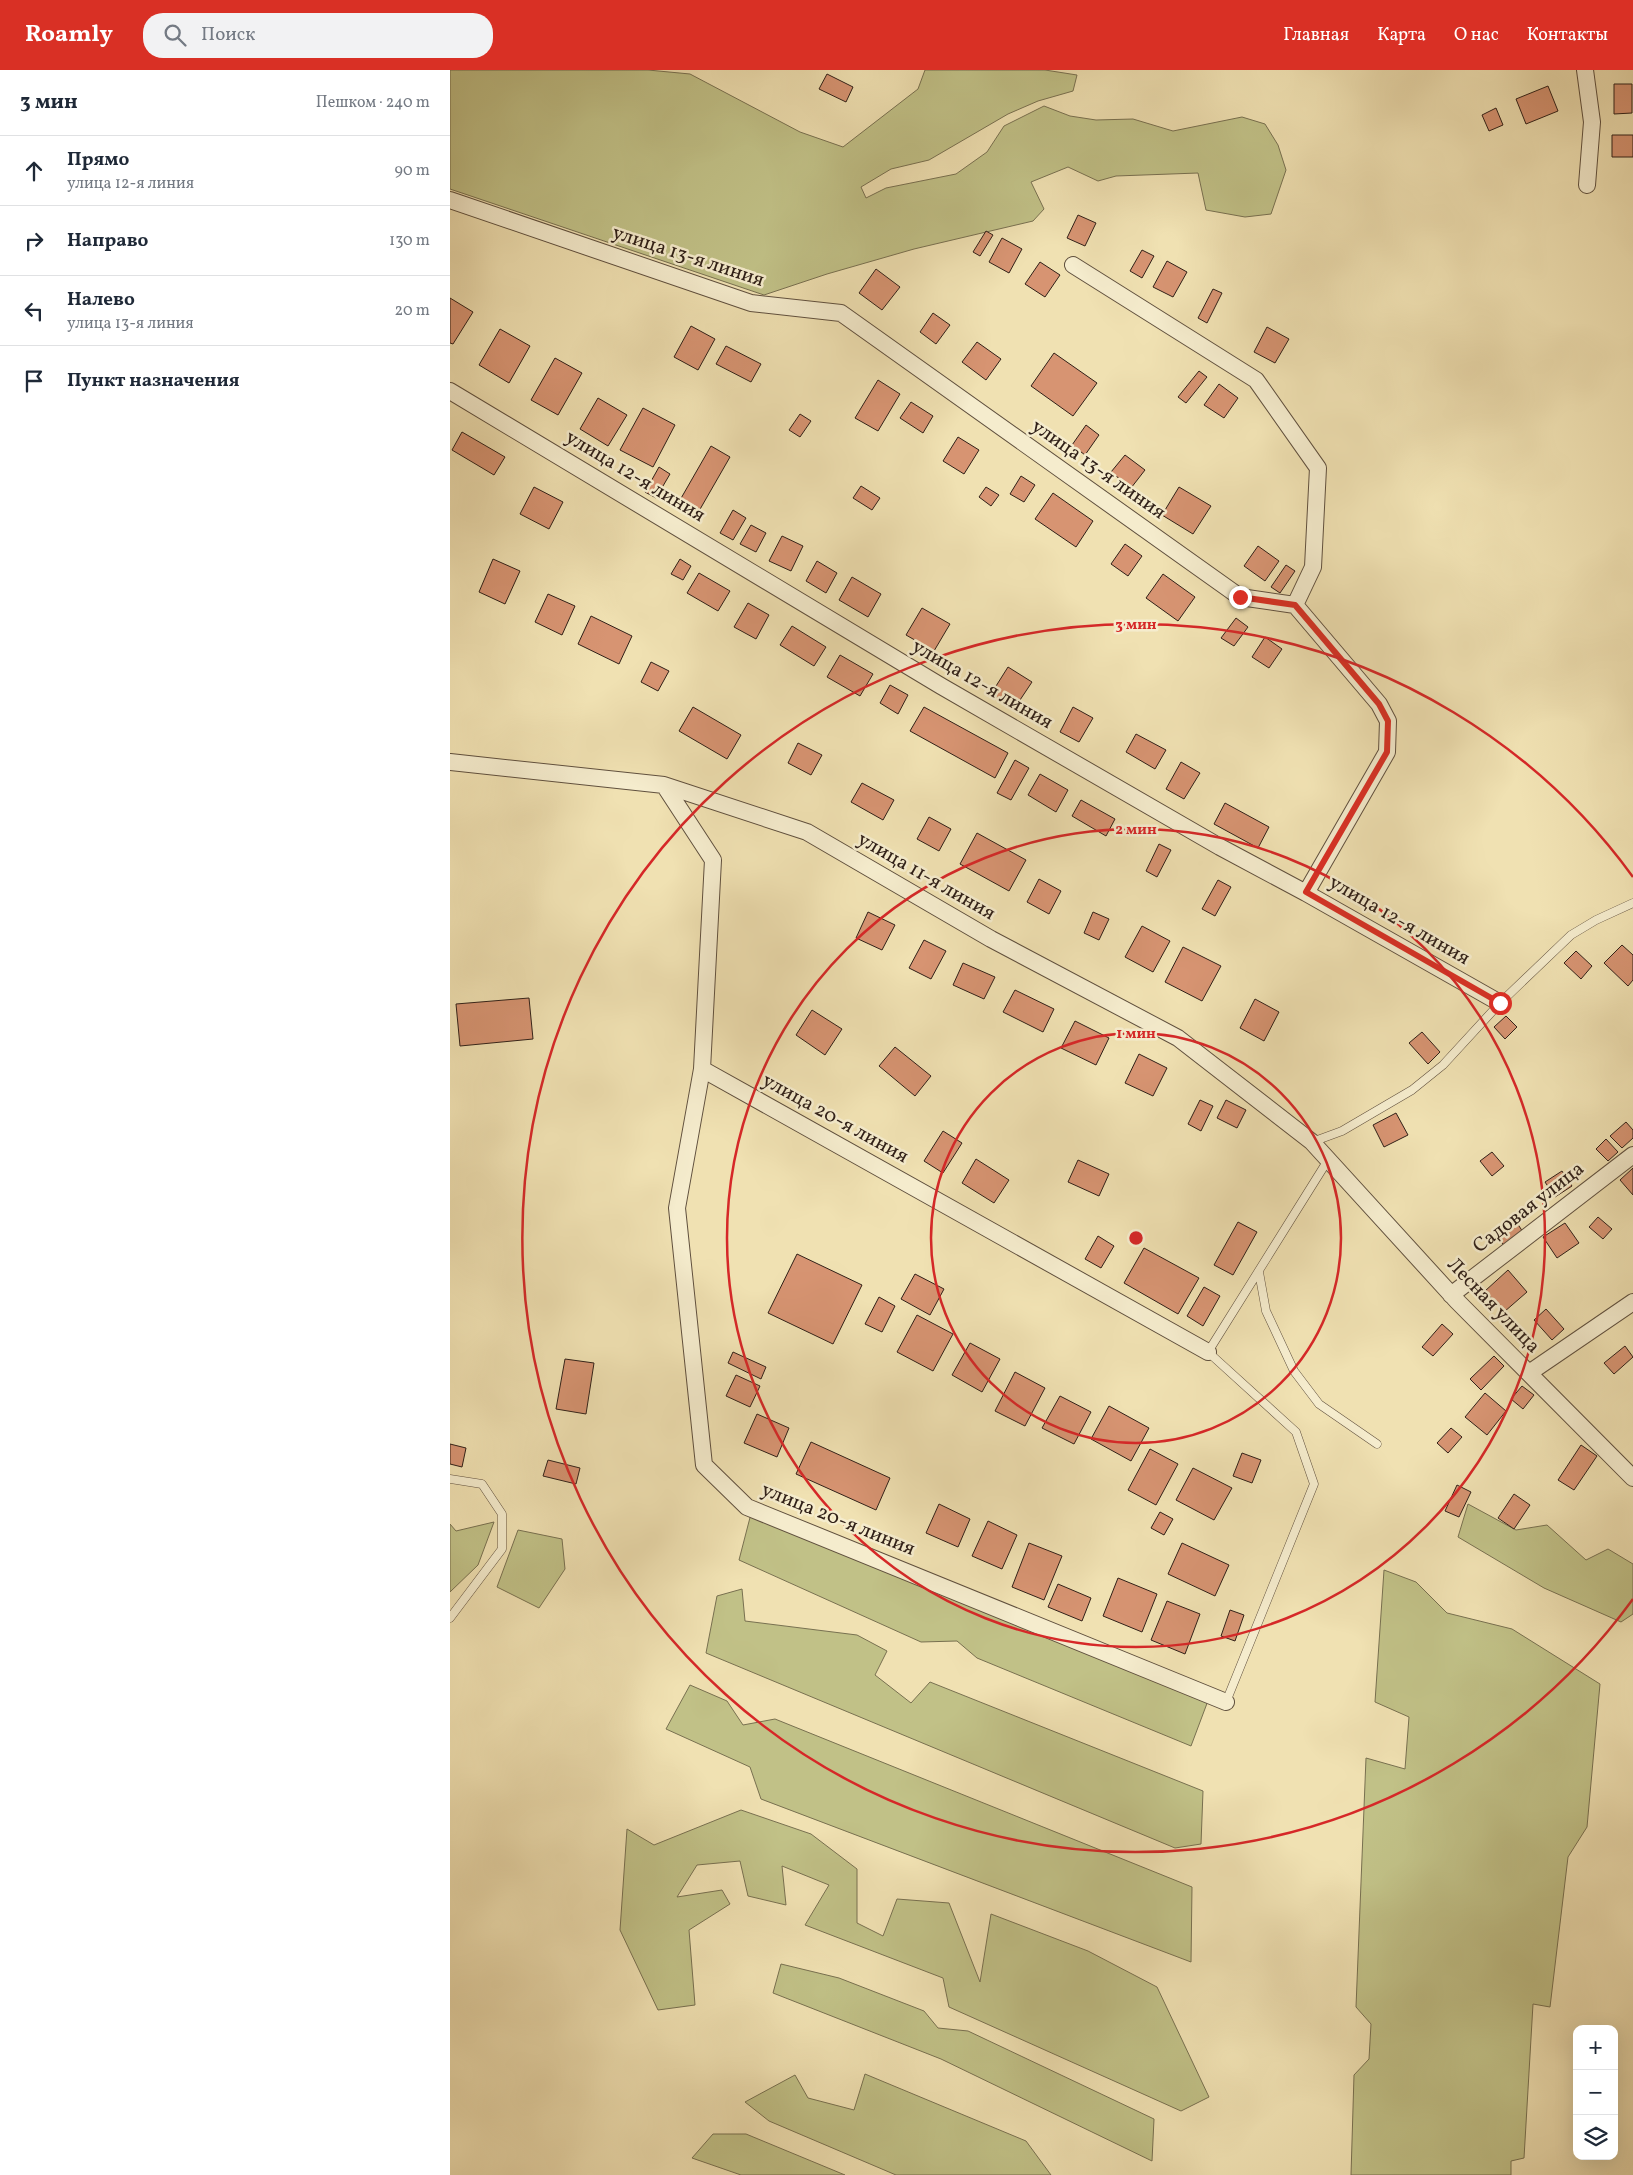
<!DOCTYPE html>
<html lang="ru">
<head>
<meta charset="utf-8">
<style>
	:root { --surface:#fff; --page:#f2f2f3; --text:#1f2937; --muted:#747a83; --line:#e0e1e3; --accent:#d93025 }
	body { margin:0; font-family:Vollkorn,serif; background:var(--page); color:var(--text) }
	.controls { position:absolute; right:15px; bottom:15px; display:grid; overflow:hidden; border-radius:10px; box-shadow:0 5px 20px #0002 }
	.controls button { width:45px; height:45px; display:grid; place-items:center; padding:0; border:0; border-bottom:1px solid var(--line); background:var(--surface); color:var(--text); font:25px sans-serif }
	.stop { position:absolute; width:15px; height:15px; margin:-11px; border:4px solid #d93025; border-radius:50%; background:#fff }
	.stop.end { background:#d93025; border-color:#fff; box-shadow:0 1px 5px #0008 }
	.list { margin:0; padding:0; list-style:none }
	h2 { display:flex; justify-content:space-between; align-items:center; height:65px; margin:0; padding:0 20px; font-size:21px }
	h2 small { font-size:16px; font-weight:400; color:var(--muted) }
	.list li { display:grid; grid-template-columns:32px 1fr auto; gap:15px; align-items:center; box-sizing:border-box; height:70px; padding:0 20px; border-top:1px solid var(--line) }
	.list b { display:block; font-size:19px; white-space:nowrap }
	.list p { margin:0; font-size:16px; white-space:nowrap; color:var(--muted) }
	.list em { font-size:16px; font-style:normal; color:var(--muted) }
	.icon { flex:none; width:28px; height:28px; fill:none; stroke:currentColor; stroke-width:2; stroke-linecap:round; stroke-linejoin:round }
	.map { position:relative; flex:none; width:1183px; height:2105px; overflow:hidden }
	header { display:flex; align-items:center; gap:30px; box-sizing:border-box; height:70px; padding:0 25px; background:var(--accent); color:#fff }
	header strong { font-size:24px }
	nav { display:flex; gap:28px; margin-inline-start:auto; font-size:18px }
	.search { width:350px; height:45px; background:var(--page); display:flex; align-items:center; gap:12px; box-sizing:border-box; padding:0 18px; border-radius:20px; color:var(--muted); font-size:19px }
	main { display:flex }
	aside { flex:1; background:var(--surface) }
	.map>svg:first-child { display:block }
</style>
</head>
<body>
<header>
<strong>Roamly</strong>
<div class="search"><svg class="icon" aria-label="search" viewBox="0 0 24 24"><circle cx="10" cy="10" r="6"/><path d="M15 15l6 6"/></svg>Поиск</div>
<nav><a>Главная</a><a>Карта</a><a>О нас</a><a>Контакты</a></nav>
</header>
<main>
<aside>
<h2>3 мин<small>Пешком · 240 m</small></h2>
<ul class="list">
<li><svg class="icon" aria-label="ahead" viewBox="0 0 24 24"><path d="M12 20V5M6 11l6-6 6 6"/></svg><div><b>Прямо</b><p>улица 12-я линия</p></div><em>90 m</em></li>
<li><svg class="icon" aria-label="right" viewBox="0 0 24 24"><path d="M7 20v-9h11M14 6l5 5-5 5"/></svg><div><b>Направо</b></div><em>130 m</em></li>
<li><svg class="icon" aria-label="left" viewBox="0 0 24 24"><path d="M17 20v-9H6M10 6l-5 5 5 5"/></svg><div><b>Налево</b><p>улица 13-я линия</p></div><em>20 m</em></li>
<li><svg class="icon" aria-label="arrive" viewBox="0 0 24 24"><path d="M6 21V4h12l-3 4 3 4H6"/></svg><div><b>Пункт назначения</b></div></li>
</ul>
</aside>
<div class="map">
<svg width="1183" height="2105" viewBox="0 0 1183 2105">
	<rect width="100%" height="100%" fill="#f0e1b2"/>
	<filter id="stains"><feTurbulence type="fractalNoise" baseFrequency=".004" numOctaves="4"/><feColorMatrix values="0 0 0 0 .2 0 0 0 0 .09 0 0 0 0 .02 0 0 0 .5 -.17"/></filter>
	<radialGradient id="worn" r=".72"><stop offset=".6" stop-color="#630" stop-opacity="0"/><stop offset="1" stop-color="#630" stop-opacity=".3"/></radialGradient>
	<path fill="#c1c187" stroke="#787050" d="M0,0h198l42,4 110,58 43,15 75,-58 7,-19h120l32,5 -4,16 -35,10 -30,13 -79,46 -38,9 -30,18 5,11 20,-10 70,-14 31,-22 17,-26 40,-20 26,10 26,4 37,-1 40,12 69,-14 23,7 13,21 8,25 -15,44 -26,3 -39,-7 -8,-37 -82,3 -18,5 -30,-14 -37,15 13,27 -11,12 -119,28 -87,25 -63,21 -314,-106z
		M1018,1434l48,26 31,-5 39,35 22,-11 25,15v50l-12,8 -77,-34 -86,-51z
		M303,1436l456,192 -18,48 -214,-88 -20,-17 -36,1 -182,-82z
		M44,1452l-16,43 -28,27v-68l6,7z
		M68,1460l44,9 3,30 -26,39 -42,-21z
		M934,1500l32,12 31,31 65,16 88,55 -13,143 -19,30 -18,150 -17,-3 -9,154 -13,3v14h-160l3,-100 15,-16 2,-35 -15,-17 10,-249 39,11 4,-52 -34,-15z
		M292,1519l3,32 112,14 30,16 -12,24 36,28 19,-21 273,109 -2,53 -26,4 -469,-195 11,-57z
		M240,1615l37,16 16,24 32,-6 417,168 -1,75 -430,-163 -11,-32 -84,-38z
		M291,1740l70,24 46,35v54l26,13 14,-37 52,4 31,79 11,-68 97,37 69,36 52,110 -28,14 -232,-104 -6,-29 -138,-53 24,-40 -47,-19 4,39 -38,-9 -8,-35 -43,4 -20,32 45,-7 8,14 -41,26 6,75 -37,5 -38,-80 7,-101 27,16z
		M331,1894l58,14 85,33 14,17 30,3 186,88 -2,42 -211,-102 -168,-66z
		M415,2004l161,67 25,34h-155l-127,-54 -24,-19 50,-27 13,23 46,12z
		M263,2064h33l99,41h-104l-49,-17z"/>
	<path fill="#d79472" stroke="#302018" d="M377,4l26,13 -7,15 -27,-13z
		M1164,14h18v29l-18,1z
		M1098,16l10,25 -32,13 -10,-25z
		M1046,38l7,17 -14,6 -7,-16z
		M1162,65h21v22h-21z
		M628,145l18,8 -11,23 -18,-8z
		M536,161l7,4 -13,21 -7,-4z
		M552,168l20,11 -13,24 -20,-11z
		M692,180l12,6 -12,22 -12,-7z
		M717,191l20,11 -14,25 -20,-10z
		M590,192l20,13 -15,22 -20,-13z
		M426,199l24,18 -18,23 -23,-17z
		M763,219l9,4 -15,30 -9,-5z
		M0,228l23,14 -20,32 -3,-1z
		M483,243l17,12 -14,19 -16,-12z
		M241,256l24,13 -17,31 -24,-13z
		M817,257l22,12 -14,24 -21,-11z
		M50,259l30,17 -21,37 -30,-18z
		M527,272l24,17 -15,21 -24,-18z
		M276,276l35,18 -10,18 -35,-18z
		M604,283l43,30 -24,33 -42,-30z
		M105,288l27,15 -24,42 -27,-15z
		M749,301l8,6 -21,26 -8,-6z
		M428,310l22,14 -22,37 -23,-13z
		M769,314l19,14 -14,20 -20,-13z
		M148,328l29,17 -19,31 -28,-17z
		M461,332l22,14 -10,17 -23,-15z
		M193,338l32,17 -22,42 -33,-17z
		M350,344l11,7 -11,16 -11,-7z
		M636,355l13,10 -14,20 -13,-10z
		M12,362l43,25 -11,18 -42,-25z
		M508,367l21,13 -15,24 -21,-13z
		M261,376l19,11 -35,61 -19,-11z
		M675,385l20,15 -14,18 -20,-16z
		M209,397l11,7 -14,24 -11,-6z
		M571,406l14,9 -11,17 -14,-8z
		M411,416l19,12 -8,12 -19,-12z
		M84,417l29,15 -14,27 -29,-15z
		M536,417l13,8 -8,11 -12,-9z
		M729,417l32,19 -18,28 -31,-19z
		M603,423l40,28 -17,26 -41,-28z
		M283,440l13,8 -13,22 -13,-7z
		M301,455l15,8 -10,19 -16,-8z
		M332,466l21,10 -12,25 -22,-10z
		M675,474l17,12 -14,20 -17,-12z
		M808,476l21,15 -14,20 -21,-15z
		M43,489l27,12 -15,33 -26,-12z
		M230,489l11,7 -8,14 -12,-6z
		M367,491l20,12 -11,20 -20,-12z
		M836,495l9,6 -15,22 -9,-6z
		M249,503l31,18 -12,20 -31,-18z
		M713,504l32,23 -17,24 -32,-23z
		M402,507l29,17 -13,23 -29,-17z
		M98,524l27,12 -13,29 -27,-13z
		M298,533l21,12 -13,24 -22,-12z
		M472,538l28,16 -16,27 -28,-16z
		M141,546l41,20 -13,28 -41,-20z
		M786,548l12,9 -14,19 -13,-8z
		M342,556l34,21 -12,19 -34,-21z
		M815,567l17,12 -13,19 -17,-11z
		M390,585l33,19 -13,22 -33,-19z
		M201,592l18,9 -11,20 -17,-9z
		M558,597l24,15 -18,27 -23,-15z
		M440,615l18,10 -10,19 -18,-11z
		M243,637l48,28 -14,24 -48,-28z
		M474,637l84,46 -13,25 -85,-47z
		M623,637l20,11 -14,24 -19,-10z
		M686,664l30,16 -11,19 -29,-17z
		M348,673l24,12 -11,20 -23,-12z
		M565,690l14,8 -18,32 -14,-7z
		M731,692l19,11 -16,26 -18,-10z
		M590,704l28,16 -12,22 -28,-17z
		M412,713l32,17 -11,20 -32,-18z
		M631,730l34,19 -9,17 -34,-20z
		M775,733l44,24 -11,21 -44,-24z
		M479,747l22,12 -12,22 -22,-12z
		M527,763l49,27 -17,31 -49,-27z
		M709,774l12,6 -14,27 -11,-6z
		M589,809l22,12 -12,23 -22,-12z
		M768,810l13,7 -16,29 -13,-7z
		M418,842l27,13 -13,25 -26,-12z
		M643,842l16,7 -10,21 -15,-7z
		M692,856l28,15 -17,31 -28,-15z
		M474,870l22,11 -15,28 -22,-11z
		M1172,875l11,10v25l-5,6 -24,-23z
		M733,877l38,19 -19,35 -37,-19z
		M1126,881l16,15 -11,13 -17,-16z
		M513,893l32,14 -11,22 -31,-14z
		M565,920l39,19 -11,23 -40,-20z
		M79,928l4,41 -73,7 -4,-42z
		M805,929l24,13 -15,29 -24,-13z
		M362,940l30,19 -17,26 -29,-20z
		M1056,946l11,11 -12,12 -11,-12z
		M625,951l34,17 -13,27 -35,-17z
		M972,962l18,20 -12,12 -19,-21z
		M445,977l36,29 -16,20 -36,-30z
		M689,984l28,14 -14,28 -28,-13z
		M750,1030l13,6 -12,25 -13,-7z
		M776,1030l20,10 -9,18 -20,-10z
		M946,1043l12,22 -24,12 -11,-22z
		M1176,1052l7,8v8l-11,10 -12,-12z
		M493,1061l19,12 -19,30 -19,-12z
		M1156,1069l12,13 -10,9 -12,-12z
		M1042,1082l12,14 -12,10 -12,-15z
		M526,1089l33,21 -15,23 -32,-20z
		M628,1090l31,14 -10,22 -31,-14z
		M1183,1098v27l-13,-15z
		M1112,1101l10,15 -17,11 -10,-15z
		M1148,1147l14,12 -9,10 -14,-12z
		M788,1152l19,10 -24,43 -19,-10z
		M1067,1153l6,9 -19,14 -6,-9z
		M1115,1153l14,20 -22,15 -14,-21z
		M648,1166l16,10 -13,22 -16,-9z
		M694,1178l55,30 -21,36 -54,-31z
		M347,1184l65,31 -29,59 -65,-31z
		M1058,1200l19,22 -23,20 -19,-21z
		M465,1204l29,15 -14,26 -29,-16z
		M754,1217l16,9 -17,30 -16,-10z
		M429,1227l16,9 -13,26 -17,-8z
		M1096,1239l18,20 -12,11 -18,-20z
		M467,1245l36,19 -20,37 -36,-19z
		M992,1254l11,10 -20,22 -11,-9z
		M520,1273l30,16 -18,33 -30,-17z
		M1175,1276l8,11 -19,17 -10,-11z
		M283,1282l33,15 -5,12 -33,-16z
		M1044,1286l10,10 -23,24 -11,-11z
		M115,1289l29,4 -8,51 -30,-5z
		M565,1302l30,16 -20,38 -30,-15z
		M286,1305l24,11 -10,21 -24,-11z
		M1072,1316l12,9 -11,14 -12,-10z
		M1035,1323l21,18 -19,24 -22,-18z
		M610,1326l31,16 -17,32 -32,-16z
		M659,1336l40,22 -18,33 -40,-22z
		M307,1344l32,14 -12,29 -33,-14z
		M1001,1358l11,9 -14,16 -11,-10z
		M361,1372l79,36 -14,32 -80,-36z
		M0,1374l16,4 -4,19 -12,-3z
		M1131,1375l16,11 -23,34 -16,-10z
		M700,1379l28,15 -22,41 -28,-15z
		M792,1383l19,7 -9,23 -19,-7z
		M98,1390l32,8 -4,16 -33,-8z
		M743,1398l39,20 -18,32 -38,-20z
		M1007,1415l14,7 -12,25 -14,-6z
		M1064,1424l16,11 -16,24 -16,-11z
		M489,1434l31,15 -12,28 -32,-14z
		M710,1442l13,7 -9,16 -13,-7z
		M538,1451l29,14 -15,34 -30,-13z
		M579,1473l33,13 -18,44 -32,-13z
		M732,1473l47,22 -14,31 -47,-22z
		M668,1508l39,16 -15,38 -39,-16z
		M608,1514l33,14 -9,23 -34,-14z
		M717,1531l33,13 -15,40 -34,-14z
		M780,1540l14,5 -9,26 -14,-5z"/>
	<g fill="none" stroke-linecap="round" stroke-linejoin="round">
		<g stroke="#60503e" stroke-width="9">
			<path id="service" d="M862,1072l30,-11 70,-41 31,-25 57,-62 71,-68 25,-15 37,-17
				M809,1202l7,39 28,60 25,33 58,40
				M0,1409l32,5 20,30v35l-52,69
				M776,1632l88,-218 -18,-52 -88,-80 120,-192"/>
		</g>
		<g stroke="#60503e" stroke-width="18">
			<path id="minor" d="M1135,0l7,52 -5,63
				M0,130l301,103 90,10 399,284 55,8 18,-38 5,-99 -62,-88 -183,-115
				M0,321l491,295 279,161 86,46 194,110
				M845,535l84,99 9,17 -1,31 -81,141
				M0,692l214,23 143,47 184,107 187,99 134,104 145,159 176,177
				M214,715l49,75 -11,209 -25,139 27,257 43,42 479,195
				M252,999l506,283
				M1001,1225l182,-140
				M1079,1303l104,-71"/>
		</g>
		<use href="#service" stroke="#f5eccd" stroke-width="8"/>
		<use href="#minor" stroke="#f5eccd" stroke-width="16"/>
	</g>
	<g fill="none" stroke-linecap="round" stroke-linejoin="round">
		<path stroke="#d93025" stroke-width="6" d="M790,527l55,8 84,99 9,17 -1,31 -81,140 194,111"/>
	</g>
	<g fill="none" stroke="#d62828" stroke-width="2.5">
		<circle cx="686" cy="1168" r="205"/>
		<circle cx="686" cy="1168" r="409"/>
		<path d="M1183 1529A614 614 0 1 1 1183 807"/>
	</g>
	<g text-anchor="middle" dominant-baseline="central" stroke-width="5" stroke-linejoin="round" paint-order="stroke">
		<g font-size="20" fill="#302018" stroke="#f5eccd">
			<text transform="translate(238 187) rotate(18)">улица 13-я линия</text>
			<text transform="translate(648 400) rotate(35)">улица 13-я линия</text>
			<text transform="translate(185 407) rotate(31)">улица 12-я линия</text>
			<text transform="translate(532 615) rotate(30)">улица 12-я линия</text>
			<text transform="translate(476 807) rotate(30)">улица 11-я линия</text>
			<text transform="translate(949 851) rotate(30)">улица 12-я линия</text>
			<text transform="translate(385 1049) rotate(29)">улица 20-я линия</text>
			<text transform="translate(1079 1138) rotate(-38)">Садовая улица</text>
			<text transform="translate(1043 1236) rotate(46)">Лесная улица</text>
			<text transform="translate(388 1450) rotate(22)">улица 20-я линия</text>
		</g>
	</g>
	<circle cx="686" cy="1168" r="8" fill="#d62828" stroke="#f5eccd" stroke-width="2.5"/>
	<g font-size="15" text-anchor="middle" font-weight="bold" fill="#d62828" stroke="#f5eccd" stroke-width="5" stroke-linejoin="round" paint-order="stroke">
		<text x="686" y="559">3 мин</text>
		<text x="686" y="764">2 мин</text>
		<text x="686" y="968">1 мин</text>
	</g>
	<rect width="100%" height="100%" filter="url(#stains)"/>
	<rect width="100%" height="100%" fill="url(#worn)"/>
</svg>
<div class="controls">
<button>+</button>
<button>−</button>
<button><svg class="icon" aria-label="layers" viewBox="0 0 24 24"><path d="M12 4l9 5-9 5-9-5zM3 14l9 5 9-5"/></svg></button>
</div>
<div class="stop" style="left:1050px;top:933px"></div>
<div class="stop end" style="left:790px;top:527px"></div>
</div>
</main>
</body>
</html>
